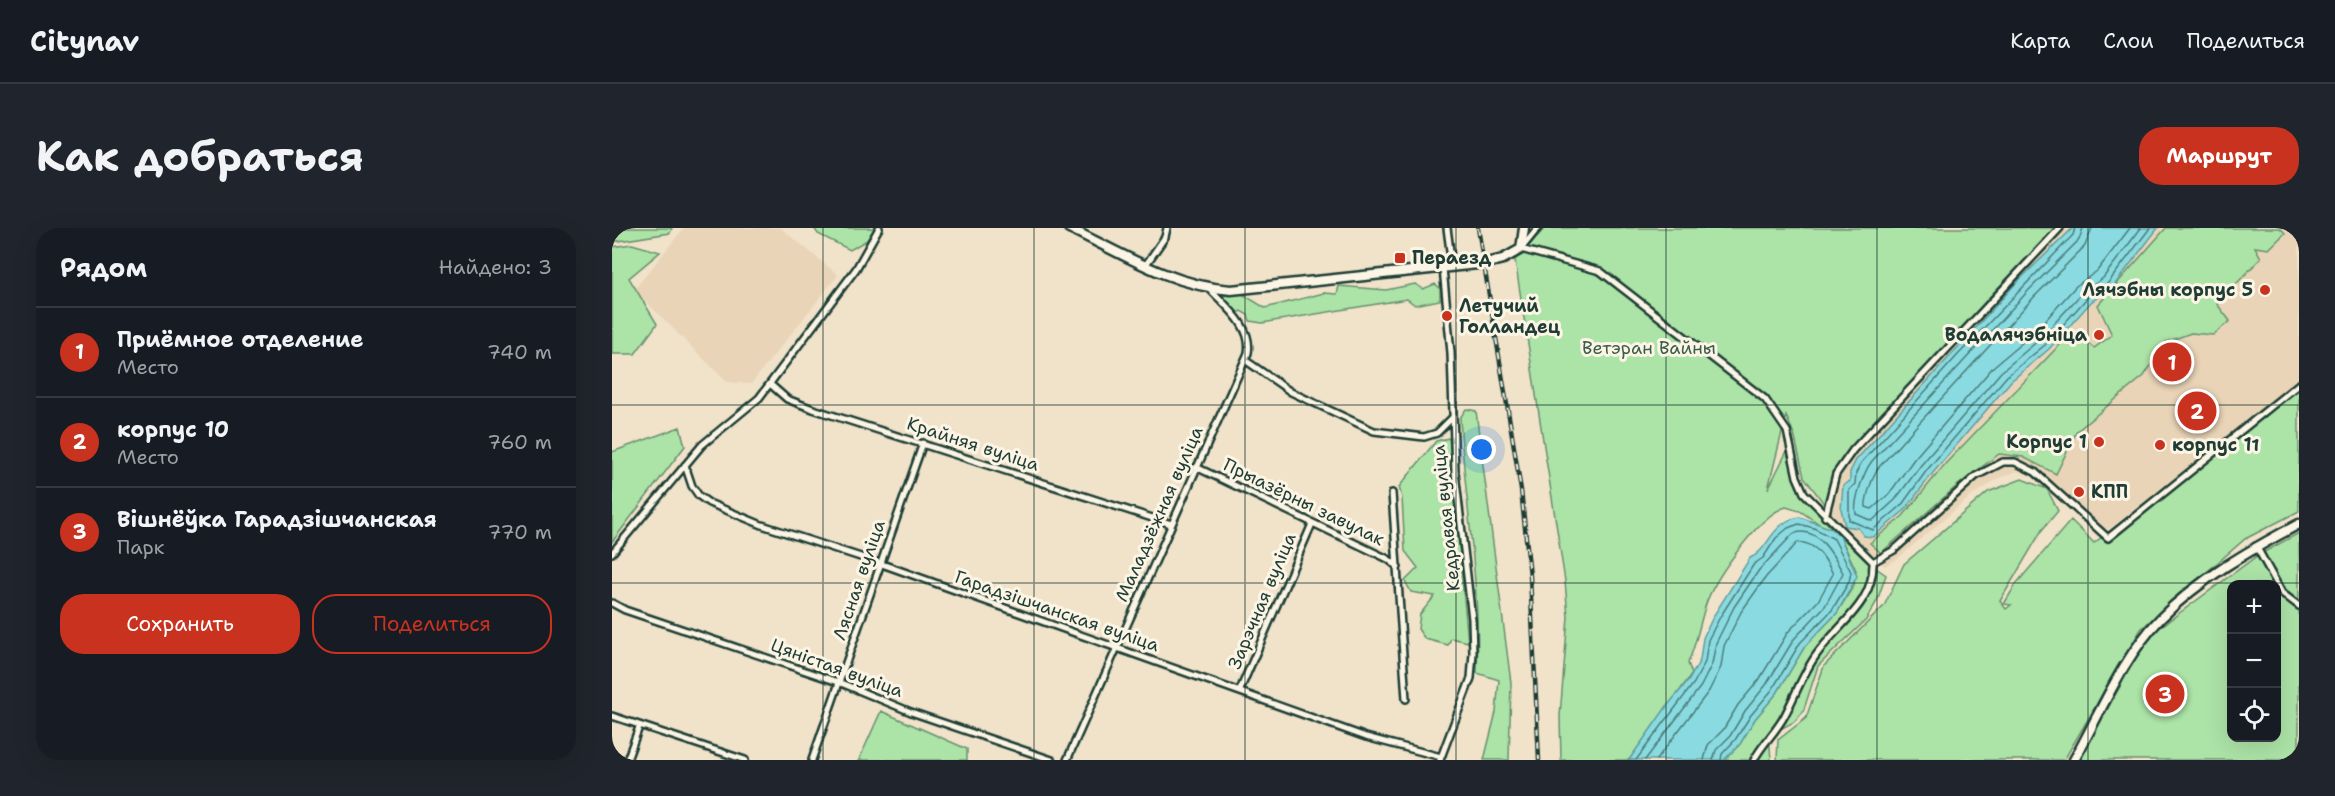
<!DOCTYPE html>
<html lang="ru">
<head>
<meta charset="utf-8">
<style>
	:root { --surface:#171b24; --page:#20242c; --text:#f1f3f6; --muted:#9ea1a6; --line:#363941; --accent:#c8321e }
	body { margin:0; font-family:"Shantell Sans",sans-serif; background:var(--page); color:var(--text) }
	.controls { position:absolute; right:18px; bottom:18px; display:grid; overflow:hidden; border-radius:12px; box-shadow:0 6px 24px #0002 }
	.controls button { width:54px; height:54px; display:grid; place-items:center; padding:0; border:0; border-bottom:2px solid var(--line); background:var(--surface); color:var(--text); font:30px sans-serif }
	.you { position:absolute; left:870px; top:222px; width:21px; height:21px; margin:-15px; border:4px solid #fff; border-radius:50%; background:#1a73e8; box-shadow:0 0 0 9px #1a73e833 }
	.badge { display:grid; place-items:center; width:39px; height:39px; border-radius:50%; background:var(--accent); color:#fff; font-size:20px; font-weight:700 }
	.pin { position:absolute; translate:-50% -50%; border:3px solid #fff; box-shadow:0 2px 6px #0006 }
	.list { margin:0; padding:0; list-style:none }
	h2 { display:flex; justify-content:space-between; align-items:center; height:78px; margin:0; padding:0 24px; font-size:26px }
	h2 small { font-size:20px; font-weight:400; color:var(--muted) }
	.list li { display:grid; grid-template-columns:39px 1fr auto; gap:18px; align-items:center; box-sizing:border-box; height:90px; padding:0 24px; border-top:2px solid var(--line) }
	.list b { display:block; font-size:22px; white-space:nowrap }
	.list p { margin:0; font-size:20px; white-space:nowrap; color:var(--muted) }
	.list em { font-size:20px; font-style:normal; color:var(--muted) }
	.actions { display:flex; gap:12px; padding:18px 24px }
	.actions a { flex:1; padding:14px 0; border:2px solid var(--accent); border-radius:24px; text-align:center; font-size:21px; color:var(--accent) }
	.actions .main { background:var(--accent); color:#fff }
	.icon { flex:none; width:33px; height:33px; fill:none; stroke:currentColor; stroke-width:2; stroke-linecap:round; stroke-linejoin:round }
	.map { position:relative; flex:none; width:1687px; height:532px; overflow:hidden; border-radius:24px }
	header { display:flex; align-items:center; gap:36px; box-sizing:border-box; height:84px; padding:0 30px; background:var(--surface); border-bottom:2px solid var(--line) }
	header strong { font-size:28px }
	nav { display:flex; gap:33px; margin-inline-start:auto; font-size:21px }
	.intro { display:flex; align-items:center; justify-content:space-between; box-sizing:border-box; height:144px; padding:0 36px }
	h1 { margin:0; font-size:42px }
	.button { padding:15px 27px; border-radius:24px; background:var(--accent); color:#fff; font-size:21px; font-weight:700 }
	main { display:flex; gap:36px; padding:0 36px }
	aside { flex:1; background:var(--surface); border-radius:24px; box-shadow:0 6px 24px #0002 }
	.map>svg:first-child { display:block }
</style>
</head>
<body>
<header>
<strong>Citynav</strong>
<nav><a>Карта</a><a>Слои</a><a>Поделиться</a></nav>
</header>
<div class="intro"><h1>Как добраться</h1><a class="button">Маршрут</a></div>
<main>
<aside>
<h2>Рядом<small>Найдено: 3</small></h2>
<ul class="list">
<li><span class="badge">1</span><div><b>Приёмное отделение</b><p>Место</p></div><em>740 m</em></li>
<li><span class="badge">2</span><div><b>корпус 10</b><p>Место</p></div><em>760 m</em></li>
<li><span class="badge">3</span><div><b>Вішнёўка Гарадзішчанская</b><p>Парк</p></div><em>770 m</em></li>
</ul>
<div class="actions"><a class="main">Сохранить</a><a>Поделиться</a></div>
</aside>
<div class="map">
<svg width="1687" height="532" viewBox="0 0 1687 532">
	<rect width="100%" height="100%" fill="#f1e2ca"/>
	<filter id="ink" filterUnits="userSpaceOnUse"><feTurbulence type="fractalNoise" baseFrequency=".0167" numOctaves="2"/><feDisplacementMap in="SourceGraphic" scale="12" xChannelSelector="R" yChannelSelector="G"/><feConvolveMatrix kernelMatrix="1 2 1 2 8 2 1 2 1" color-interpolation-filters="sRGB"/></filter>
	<g filter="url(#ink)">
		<path fill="#e9d4b7" d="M72,0h97l57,47 -87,109 -24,-2 -93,-92z
			M1445,0h235l7,7v145l-188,148 -11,2 -21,-21 -9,2 -4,-8 -24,-24 -25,-8 -18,7 -29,19 -74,63 -12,6 -53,-53v-13l10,-35 151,-171z"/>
		<path fill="#ace3a7" stroke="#66906e" stroke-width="1.5" fill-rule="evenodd" d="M0,0h60l-2,5 -58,9z
			M202,0h61l-8,12 -17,10 -32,-16z
			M933,0h512l-65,66 -151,171 -10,35v13l-27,-36 -10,-43 -8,-18 -18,73 19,-38 10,36 35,42 -4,1 -28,-19 -14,-4c-26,7 -69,69 -79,94 -7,20 -10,42 -19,62l4,11 -63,86h-68l-1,-44 8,-99 -3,-36 -50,-321z
			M1554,0h114l5,5 -16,16 -14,-2 6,11 -44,46 13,17 -17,14 -22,-2 -25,9 -22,34 -67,55 -21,43 -33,-17 -24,-3 -41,31 -77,68 -11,-10 33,-27 43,-53 127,-132 21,17 18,-13 -14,-30z
			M20,16l28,8 -31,26 28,46 -22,30h-23v-107z
			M803,56l8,5 12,-5 5,4v12l-25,5 -8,-6 -145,24 -12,-2 -2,-6 -7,-4 -4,2 -18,-19 22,-1 24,15 59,-15 13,1 2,-8 47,4z
			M1687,158v125l-54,28 -104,90 -77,131h-287l1,-20 28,-22 18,-52 60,-60 20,-42 84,-72 34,-13 25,10 11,22 -16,19 -42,71 6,8 5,-4 -7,-1 12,-20 55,-64 23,23z
			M854,181l10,2 35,272 -2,77h-25l12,-48 3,-32 -22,-7c4,-85 -12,-170 -17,-255z
			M68,199l5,19 -73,96v-90z
			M837,210l19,204 -17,-4 -3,7 -23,-6 -7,-10 2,-15 15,-18 -24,-4 -6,-11 13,-13 -13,-17 -3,-53 -3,-11 37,-46z
			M1687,305v227h-220l62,-111 14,-18 102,-75zM1620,356h44v153h-44z
			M1228,308l26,25 20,14 -9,26 -11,19 -48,46 -15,46 -9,10 -25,13 2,25h-47l16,-16 15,-25 22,-26 28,-47 32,-33 17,-28 2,-15z
			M269,483l86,38v11h-108z"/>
		<path fill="#8adbe1" stroke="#5f9c9c" stroke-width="1.5" d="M1461,0h85l-46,60 -21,14 -42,47 -38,32 -79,93 -27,36 -32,27 -9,-1 -6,-8 -13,-2 -4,-17 2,-23 7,-5v-9l6,-12 162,-179z
			M1188,289l32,12 8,7 17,40 -20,37 -32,33 -28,47 -22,26 -15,25 -16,16h-95l38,-54 22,-26 11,-20 3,-22 11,-23 36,-57c19,-7 20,-36 50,-41z"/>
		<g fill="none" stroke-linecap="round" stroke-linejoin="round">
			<path stroke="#4a7c79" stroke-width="1.5" d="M1463,0l-2,7 -117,122 -95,106 -5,10 -1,11 -6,6v30l24,10 28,-24 26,-36 80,-94 38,-31 42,-47 21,-15 42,-55
				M1471,0l-4,12 -50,50 -157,171c-8,10 -19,41 -16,53l16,7 23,-21 26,-35 80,-93 39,-33 42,-46 21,-15 38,-50
				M1480,0l-7,18 -50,50 -156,171c-6,7 -14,32 -13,40l6,2 17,-15 25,-35 80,-93 40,-33 42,-47 21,-15 33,-43
				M1024,532l58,-77 11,-21 3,-22 12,-23 34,-53 9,-6 13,-20 12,-10 11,-4 15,4 20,11 17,33 -2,10 -17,28 -32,33 -28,47 -21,25 -16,25 -13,14 -1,6
				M1033,532l56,-74 11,-22 4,-21 18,-36 25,-37 34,-36c24,-10 41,22 50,39l-18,33 -31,33 -28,46 -21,26 -15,25 -14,14 -3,10
				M1044,532l53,-69 12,-24 3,-21 17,-34 25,-35 32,-35c19,1 27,16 35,32l-15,27 -30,31 -29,48 -21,25 -15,25 -15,15 -4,15"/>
			<g stroke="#1f3d34" stroke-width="10">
				<path id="street" d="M835,0l5,38
					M926,0l-17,21 79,22 165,128 22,32 10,46 7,16 69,69 21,-12 82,-74 27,-14h12l20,10 73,66 191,-154
					M1686,0l1,1
					M533,38l20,-29 2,-9
					M633,132l46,32 83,39 50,6 13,-4 15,-15
					M158,156l17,15 26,10 358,115
					M73,237l7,21 7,10 10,7 53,22 117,38 487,174 75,20
					M584,239l192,92 10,8
					M780,265l14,206
					M1213,289l11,-43 17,-24 207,-222
					M1644,318l26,47 17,13
					M0,325l90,-108 57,-47 97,-129 23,-41
					M0,375l13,7 216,73 70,29 141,48
					M628,462l72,-166
					M0,488l133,44
					M15,532l12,-33
					M200,532l111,-317
					M455,532l181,-407c5,-27 -23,-47 -39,-65
					M828,532l31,-82 2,-25 -1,-34 -17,-147 -4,-119 -8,-85
					M1142,532c8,-16 23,-29 31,-45 11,-21 18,-42 32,-61 22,-31 57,-50 56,-92"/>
			</g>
			<g stroke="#1f3d34" stroke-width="13">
				<path id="secondary" d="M457,0c52,25 103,58 162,62l256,-27 16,-4 18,-10 3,-21
					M1462,532c26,-46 48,-102 86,-141 39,-40 90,-69 139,-95"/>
			</g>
			<use href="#street" stroke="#fcf5e5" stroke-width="5"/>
			<use href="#secondary" stroke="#fcf5e5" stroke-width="8"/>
			<g stroke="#1f3d34" stroke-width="4.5">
				<path id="rail" d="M866,0l43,262 9,86 9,184"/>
			</g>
			<use href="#rail" stroke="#fcf5e5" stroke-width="2" stroke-dasharray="7" stroke-linecap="butt"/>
		</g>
	</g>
	<path fill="none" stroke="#1f3d34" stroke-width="1.5" stroke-opacity="0.55" d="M211,0v532M422,0v532M633,0v532M844,0v532M1054,0v532M1265,0v532M1476,0v532M0,177h1687M0,355h1687"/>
	<g fill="#c8321e" stroke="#fcf5e5" stroke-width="2">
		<rect x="782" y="24" width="12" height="12" rx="3"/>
		<circle cx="1653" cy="62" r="6"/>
		<circle cx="835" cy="88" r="6"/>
		<circle cx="1487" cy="107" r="6"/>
		<circle cx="1487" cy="214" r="6"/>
		<circle cx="1548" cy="217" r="6"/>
		<circle cx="1467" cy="264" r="6"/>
	</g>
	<g text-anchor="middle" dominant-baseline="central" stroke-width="6" stroke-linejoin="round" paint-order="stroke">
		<g font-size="18" font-weight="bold" fill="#1f3d34" stroke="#fcf5e5" text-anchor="start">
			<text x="800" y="30">Пераезд</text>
			<text x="1641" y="62" text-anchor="end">Лячэбны корпус 5</text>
			<text x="847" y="78">Летучий<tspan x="847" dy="21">Голландец</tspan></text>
			<text x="1475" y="107" text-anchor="end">Водалячэбніца</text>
			<text x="1475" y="214" text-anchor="end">Корпус 1</text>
			<text x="1560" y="217">корпус 11</text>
			<text x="1479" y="264">КПП</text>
		</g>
		<g font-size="18" fill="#3b5e4b" stroke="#fcf5e5">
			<text x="1037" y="120">Ветэран Вайны</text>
		</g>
		<g font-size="18" fill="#1f3d34" stroke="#fcf5e5">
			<text transform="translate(361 216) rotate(18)">Крайняя вуліца</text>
			<text transform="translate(692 274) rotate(26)">Прыазёрны завулак</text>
			<text transform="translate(547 286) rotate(-66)">Маладзёжная вуліца</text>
			<text transform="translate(834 290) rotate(-96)">Кедравая вуліца</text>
			<text transform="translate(247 352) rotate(-71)">Лясная вуліца</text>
			<text transform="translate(650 373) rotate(-67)">Зарэчная вуліца</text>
			<text transform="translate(445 383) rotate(19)">Гарадзішчанская вуліца</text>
			<text transform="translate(225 440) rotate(20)">Цяністая вуліца</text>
		</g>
	</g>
</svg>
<div class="controls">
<button>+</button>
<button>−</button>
<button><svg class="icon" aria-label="locate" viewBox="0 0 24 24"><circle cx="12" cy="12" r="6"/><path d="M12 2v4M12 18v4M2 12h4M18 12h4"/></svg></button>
</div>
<div class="you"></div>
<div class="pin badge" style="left:1560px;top:134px">1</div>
<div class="pin badge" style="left:1585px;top:183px">2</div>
<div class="pin badge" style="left:1553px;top:466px">3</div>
</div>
</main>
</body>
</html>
